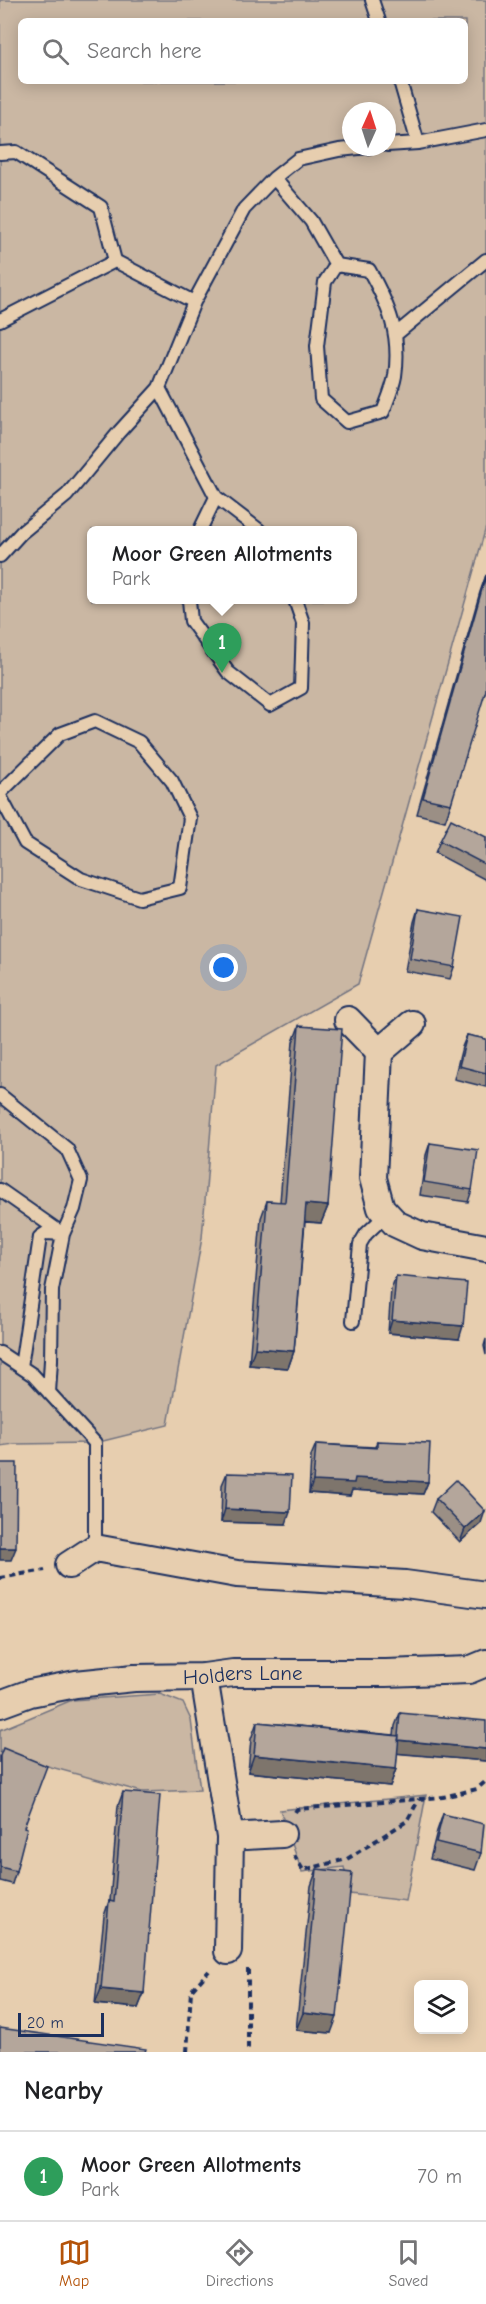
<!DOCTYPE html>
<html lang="en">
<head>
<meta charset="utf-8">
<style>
	:root { --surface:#fff; --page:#f2f2f2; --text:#202124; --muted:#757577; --line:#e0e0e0; --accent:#b45309 }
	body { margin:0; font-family:"Comic Neue",sans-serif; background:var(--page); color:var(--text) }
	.controls { position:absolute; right:18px; bottom:18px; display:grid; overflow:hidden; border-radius:9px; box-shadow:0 3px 15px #0003 }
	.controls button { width:54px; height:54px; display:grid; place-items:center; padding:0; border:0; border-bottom:2px solid var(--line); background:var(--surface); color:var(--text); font:30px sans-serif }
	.compass { position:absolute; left:342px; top:102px; width:54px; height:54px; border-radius:50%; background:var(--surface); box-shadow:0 3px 15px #0003; rotate:3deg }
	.scale { position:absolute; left:18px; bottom:15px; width:86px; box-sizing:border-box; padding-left:6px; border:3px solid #1b2f5e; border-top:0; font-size:16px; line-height:21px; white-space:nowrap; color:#1b2f5e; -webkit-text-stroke:4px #e7ceaf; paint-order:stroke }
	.you { position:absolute; left:224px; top:968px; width:21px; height:21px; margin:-15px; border:4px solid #fff; border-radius:50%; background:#1a73e8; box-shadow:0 0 0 9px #1a73e833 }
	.badge { display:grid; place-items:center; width:39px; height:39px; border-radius:50%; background:var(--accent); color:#fff; font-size:20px; font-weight:700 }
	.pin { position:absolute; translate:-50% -50px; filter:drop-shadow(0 2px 3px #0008) }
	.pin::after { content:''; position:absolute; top:32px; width:21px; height:18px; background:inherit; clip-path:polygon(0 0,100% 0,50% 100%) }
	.popup { position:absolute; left:87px; top:526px; width:270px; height:78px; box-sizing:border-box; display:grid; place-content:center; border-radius:9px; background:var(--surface); filter:drop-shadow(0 2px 4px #0005); font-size:20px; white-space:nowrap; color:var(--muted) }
	.popup b { font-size:22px; color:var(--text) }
	.popup::after { content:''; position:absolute; left:50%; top:100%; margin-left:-12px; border:12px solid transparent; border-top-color:var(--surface) }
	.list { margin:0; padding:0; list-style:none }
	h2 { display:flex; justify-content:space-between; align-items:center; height:78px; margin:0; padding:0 24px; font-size:26px }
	h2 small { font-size:20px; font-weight:400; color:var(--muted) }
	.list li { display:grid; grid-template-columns:39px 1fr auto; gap:18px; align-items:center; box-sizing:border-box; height:90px; padding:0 24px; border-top:2px solid var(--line) }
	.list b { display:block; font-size:22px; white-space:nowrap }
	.list p { margin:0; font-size:20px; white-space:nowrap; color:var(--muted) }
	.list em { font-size:20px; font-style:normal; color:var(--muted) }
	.icon { flex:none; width:33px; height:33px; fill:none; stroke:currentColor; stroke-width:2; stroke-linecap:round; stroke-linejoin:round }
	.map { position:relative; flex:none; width:486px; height:2052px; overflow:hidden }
	.search { position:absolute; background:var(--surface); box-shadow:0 3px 15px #0003; left:18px; right:18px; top:18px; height:66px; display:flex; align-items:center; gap:15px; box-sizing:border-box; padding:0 21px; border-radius:9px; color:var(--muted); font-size:22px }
	.sheet { height:168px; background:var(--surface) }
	nav { display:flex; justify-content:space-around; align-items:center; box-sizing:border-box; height:84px; border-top:2px solid var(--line); background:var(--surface); font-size:16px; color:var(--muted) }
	nav a { display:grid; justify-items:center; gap:3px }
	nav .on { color:var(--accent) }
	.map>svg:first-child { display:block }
</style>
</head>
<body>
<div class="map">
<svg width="486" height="2052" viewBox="0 0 486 2052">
	<rect width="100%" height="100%" fill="#e7ceaf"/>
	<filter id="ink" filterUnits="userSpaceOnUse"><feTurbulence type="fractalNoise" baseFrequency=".0167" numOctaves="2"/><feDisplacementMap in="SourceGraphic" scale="12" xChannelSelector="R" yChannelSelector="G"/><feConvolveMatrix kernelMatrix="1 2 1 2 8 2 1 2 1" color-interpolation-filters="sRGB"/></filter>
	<g filter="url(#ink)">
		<path fill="#cab7a3" stroke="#727380" stroke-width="1.5" fill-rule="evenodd" d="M0,0h486v527l-128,457 -142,81 -14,173 -34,187 -73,18 -81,1 -14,2zM21,21h444v60h-444zM351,111h36v36h-36zM92,530h260v70h-260z
			M160,1694l23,9 8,17 9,70 -58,2 -142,-39v-23l72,-30z
			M426,1795l-20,106 -56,-7 -6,-27 -42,5 -22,-62z"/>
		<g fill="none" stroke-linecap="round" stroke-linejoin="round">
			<g stroke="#1b2f5e" stroke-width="16">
				<path id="service" d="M372,0l7,21
					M400,81l18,62
					M387,145l31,-2 68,-13
					M0,153l16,-1 85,55 14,54 79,41
					M274,178l37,43 25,44 33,5c20,36 32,64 26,106 -2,12 -8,25 -12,36l-36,10 -26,-23 -4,-53 8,-64 11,-17
					M0,320l115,-59
					M395,335l91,-75
					M159,388l57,109 43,33
					M200,530l16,-33
					M0,556l21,-23 46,-38 52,-63 40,-44 35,-86 50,-93 30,-31 24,-19 41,-9 30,-3
					M189,600l2,21 37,51 42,33 31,-17 2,-65 -8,-23
					M0,793l60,-59 35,-13 44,21 33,39 18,37 -10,70 -41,10 -58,-19 -56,-36 -25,-47
					M0,1095l67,54 14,31 -7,29 -11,25 -63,-44
					M353,1321l7,-77 6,-10 21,-20
					M0,1353l33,22 62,68v105
					M21,1367l19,-130 6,-4 17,1 -11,56 -1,70 -2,33"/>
			</g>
			<g stroke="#1b2f5e" stroke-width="30">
				<g id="minor">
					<path d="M348,1020l31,32 33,-28"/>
					<path d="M379,1052l-6,126 8,30 15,16 26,12 64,12"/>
					<path d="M69,1565l26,-17 142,26 168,10 81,11"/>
					<path d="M204,1677l26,160 -2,114"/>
					<path id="s1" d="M0,1704l30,-11 46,-9 58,-6 70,-1 29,-4h153l83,-3 17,-7"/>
					<path d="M230,1837l52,-3"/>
				</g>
			</g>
			<path stroke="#1b2f5e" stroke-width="4" stroke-dasharray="6 4.5" stroke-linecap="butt" d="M0,1578l45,-8
				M295,1812l2,-3 146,-12 34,-8 9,-8
				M294,1855l9,15 44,-11 60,-38 12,-22
				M248,1969v83
				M187,2052l4,-61 18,-20"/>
			<use href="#service" stroke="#e7ceaf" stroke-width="12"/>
			<use href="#minor" stroke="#e7ceaf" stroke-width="26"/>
		</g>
		<path fill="#9b8f85" stroke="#1b2f5e" stroke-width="1.5" d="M486,575l-35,229 -6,17 -28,-7 63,-222z
			M486,837v43l-51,-27 5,-12z
			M418,909l36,58 -4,12 -45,-8 9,-49z
			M299,1026l29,180 -7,17 -16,-1 -11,129 -6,17 -39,-3 12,-147 6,-17 13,1 13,-160z
			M467,1035l19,4v48l-32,-8 8,-32z
			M430,1143l42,47 -4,12 -48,-7 6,-40z
			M396,1276l63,63 -71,-6 3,-44z
			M486,1339v16l-2,-9z
			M377,1441l51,41 -5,12 -71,-4 -2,6 -41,-3 2,-37 5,-12 59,3z
			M227,1473l59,51 -65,-2 1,-37z
			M436,1499l45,24 -21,19 -29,-30z
			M400,1713l86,48 -89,-8 -1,16 -6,17 -142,-14 3,-33 6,-17 137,13 1,-9z
			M0,1756l24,71 -8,44 -4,13 -12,-3z
			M123,1792l21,201 -6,15 -43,-4 9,-88 5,-15h1l8,-95z
			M443,1814l38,39 -6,17 -45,-11 7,-28z
			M317,1869l14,164 -35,-3 15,-144z"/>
		<path fill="#7e746c" stroke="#1b2f5e" stroke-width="1.5" d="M306,1204l22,2 -7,17 -21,-2z
			M392,1320l71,6 -4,13 -71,-6z
			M255,1348l39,3 -6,17 -39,-3z
			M355,1478l73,4 -5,12 -71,-4 -2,6 -41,-3 4,-12z
			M225,1509l65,3 -4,12 -65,-2z
			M485,1511l-4,12 -21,19 5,-13z
			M0,1548h16l-5,12h-11z
			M397,1740l89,9v12l-93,-8z
			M254,1755l142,14 -6,17 -142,-14z
			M101,1989l43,4 -6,15 -43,-4z
			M303,2013l34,4 -6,16 -35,-3z"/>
		<path fill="#b4a69b" stroke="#1b2f5e" stroke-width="1.5" d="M486,575v115l-35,114 -28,-6z
			M451,819l35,18v28l-46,-24z
			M418,909l45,8 -9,50 -44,-8z
			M299,1026l43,3 -14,177 -22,-2 -12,147 -39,-3 12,-147 18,1z
			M467,1035l19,4v34l-27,-7z
			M430,1143l48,7 -6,40 -48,-8z
			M396,1276l71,7 -4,43 -71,-6z
			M377,1441l53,2 -2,39 -73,-4 -1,5 -41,-2 3,-37 61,4z
			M0,1463h17l-1,85h-16z
			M227,1473l65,2 -2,37 -65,-3z
			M456,1480l29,31 -20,18 -29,-30z
			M400,1713l86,8v28l-88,-9 1,-4h-1z
			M257,1722l142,14 -3,33 -142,-14z
			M3,1748l44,18 -23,61 3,1 -11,43 -16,-4v-111z
			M123,1792l37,3 -16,198 -43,-4 8,-88 5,1z
			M443,1814l41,10 -3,29 -45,-11z
			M317,1869l35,4 -15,144 -34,-4z
			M0,2028l146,21 -1,3h-145z"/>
	</g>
	<g text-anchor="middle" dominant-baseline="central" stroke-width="4.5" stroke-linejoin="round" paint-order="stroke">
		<g font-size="21" fill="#1b2f5e" stroke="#e7ceaf">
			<text stroke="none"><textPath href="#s1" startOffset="246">Holders Lane</textPath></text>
		</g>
	</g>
</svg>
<div class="controls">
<button><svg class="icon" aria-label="layers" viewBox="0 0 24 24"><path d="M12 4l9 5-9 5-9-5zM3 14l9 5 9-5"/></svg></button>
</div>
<svg class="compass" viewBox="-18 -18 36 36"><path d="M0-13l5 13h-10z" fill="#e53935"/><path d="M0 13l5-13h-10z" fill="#757577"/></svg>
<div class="scale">20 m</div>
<div class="you"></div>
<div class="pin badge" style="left:222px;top:673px;background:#2e9e5b">1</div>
<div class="popup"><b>Moor Green Allotments</b>Park</div>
<div class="search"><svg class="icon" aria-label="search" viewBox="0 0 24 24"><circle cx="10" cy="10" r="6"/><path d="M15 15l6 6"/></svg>Search here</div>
</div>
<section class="sheet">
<h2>Nearby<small></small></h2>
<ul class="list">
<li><span class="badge" style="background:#2e9e5b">1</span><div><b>Moor Green Allotments</b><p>Park</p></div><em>70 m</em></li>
</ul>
</section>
<nav>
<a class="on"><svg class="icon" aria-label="map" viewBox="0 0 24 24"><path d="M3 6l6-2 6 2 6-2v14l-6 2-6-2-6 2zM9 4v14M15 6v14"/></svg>Map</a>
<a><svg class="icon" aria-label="directions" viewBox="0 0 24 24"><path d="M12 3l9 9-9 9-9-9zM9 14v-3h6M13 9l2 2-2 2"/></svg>Directions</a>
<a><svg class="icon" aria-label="saved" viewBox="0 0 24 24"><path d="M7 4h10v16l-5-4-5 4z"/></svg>Saved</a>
</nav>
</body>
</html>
